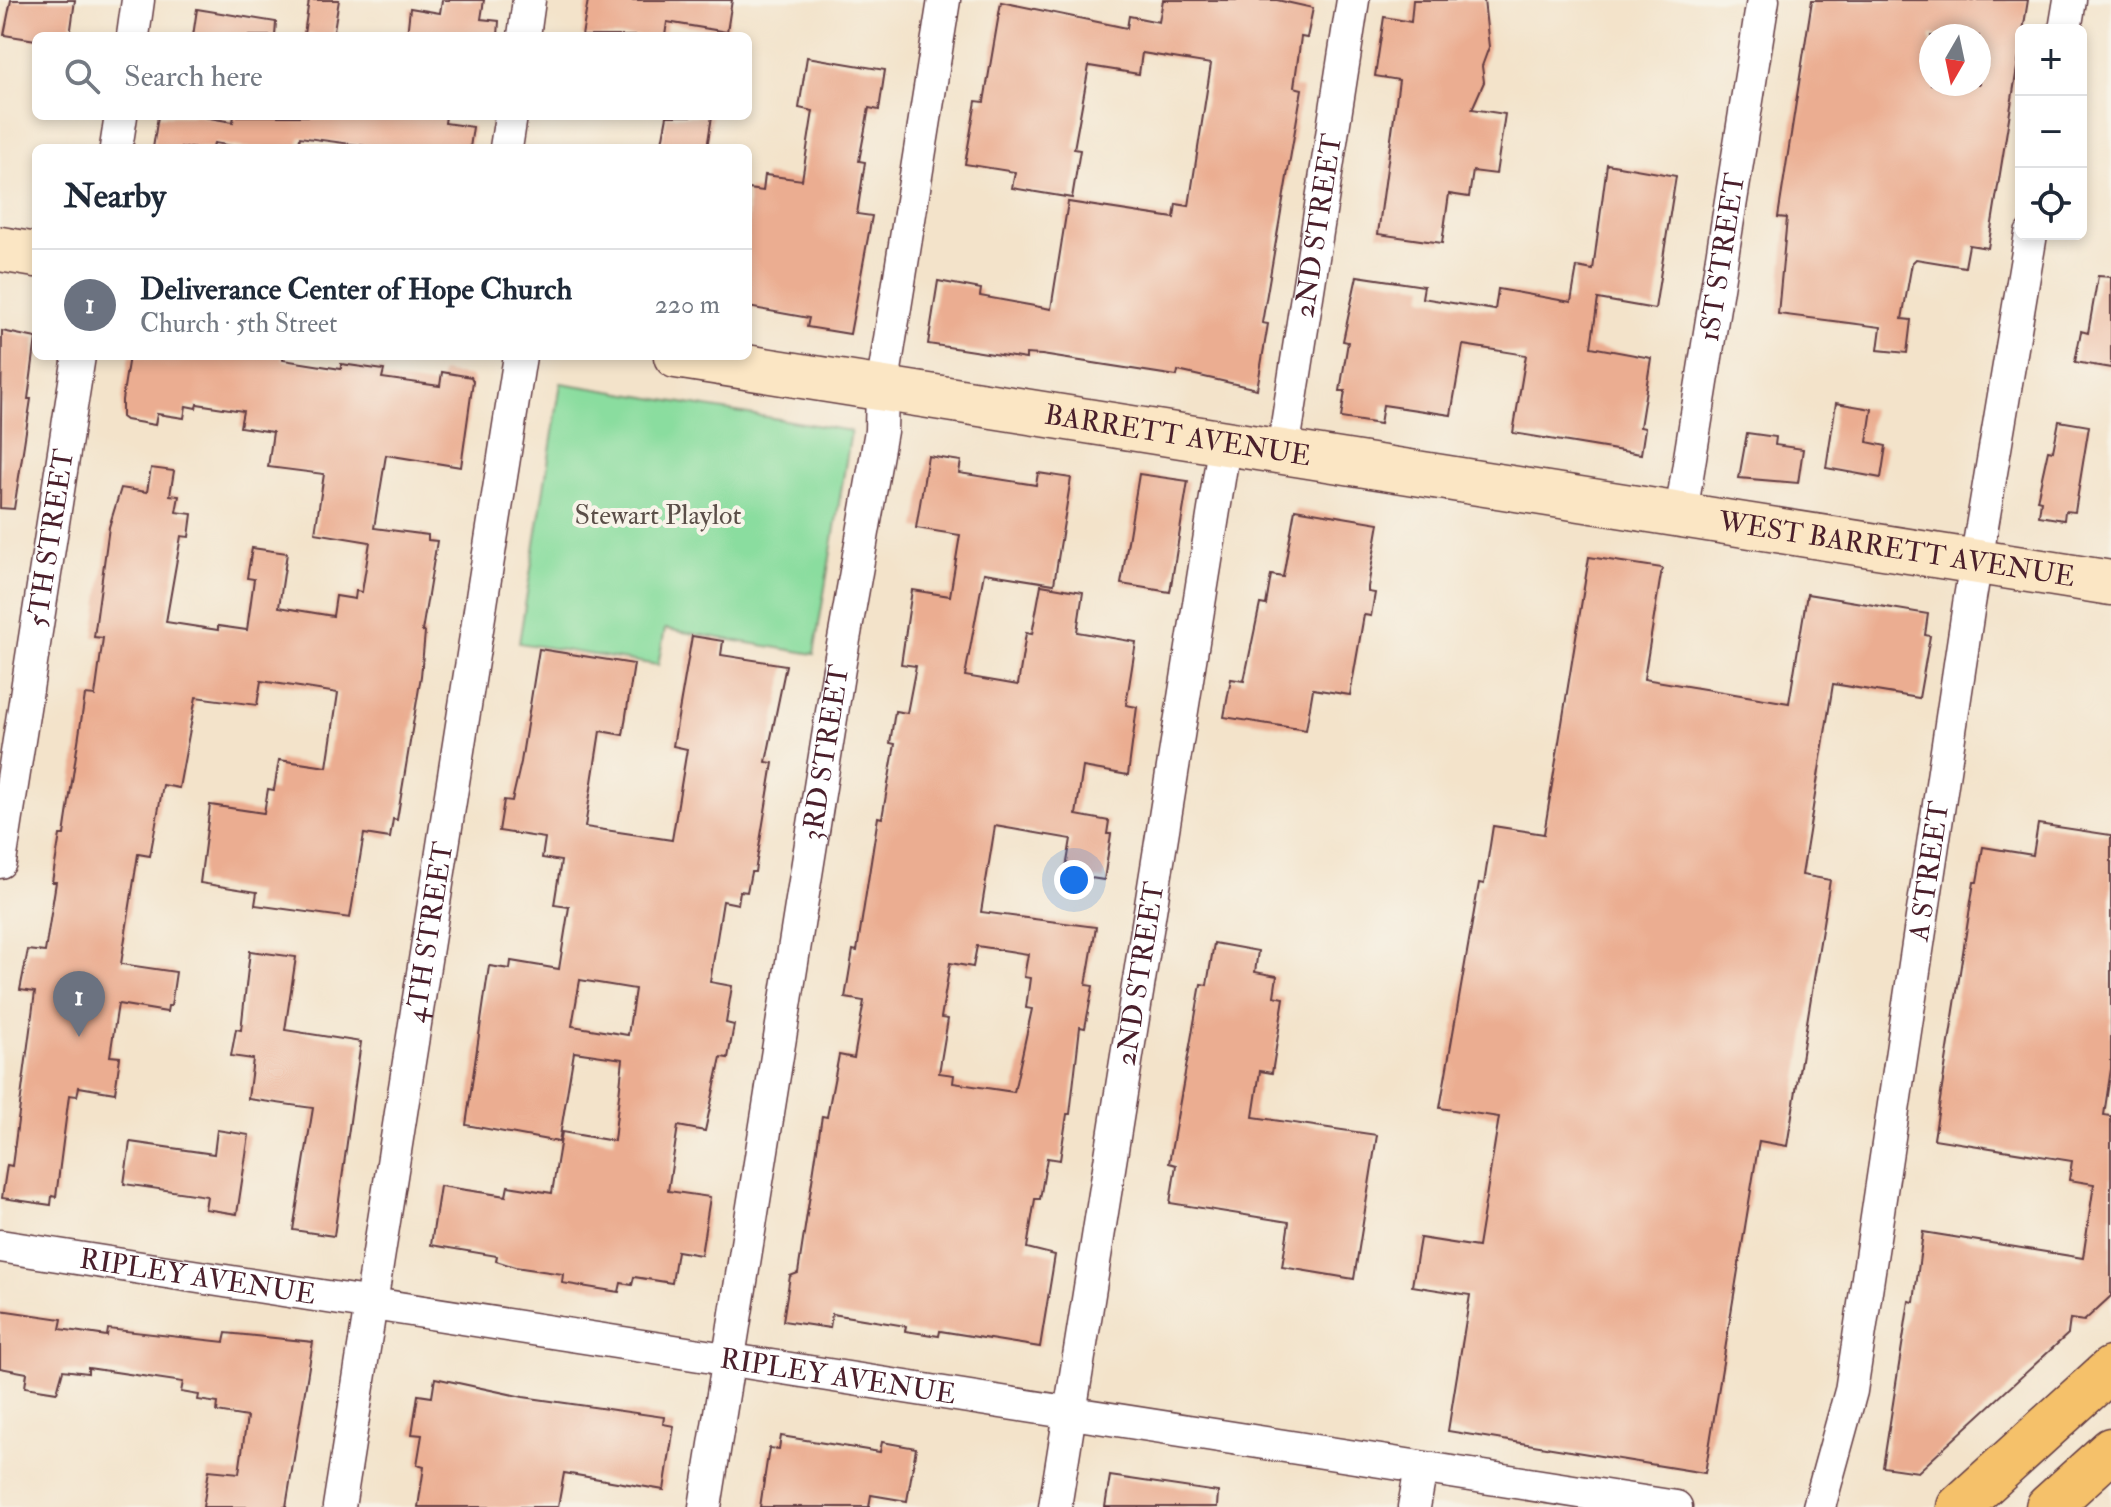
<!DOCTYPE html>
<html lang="en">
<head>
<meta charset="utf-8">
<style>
	:root { --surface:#fff; --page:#f2f2f3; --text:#1f2937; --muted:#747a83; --line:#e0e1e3; --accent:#ea580c }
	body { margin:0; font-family:"IM FELL Double Pica",serif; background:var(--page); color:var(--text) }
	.controls { position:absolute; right:24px; top:24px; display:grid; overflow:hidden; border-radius:12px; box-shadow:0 4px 12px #0003 }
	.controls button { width:72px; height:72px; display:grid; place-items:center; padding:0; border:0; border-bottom:2px solid var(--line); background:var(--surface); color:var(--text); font:40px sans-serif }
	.compass { position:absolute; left:1919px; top:24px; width:72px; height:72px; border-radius:50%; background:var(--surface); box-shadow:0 4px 12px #0003; rotate:189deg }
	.you { position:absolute; left:1074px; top:880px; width:28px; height:28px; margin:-20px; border:6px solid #fff; border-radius:50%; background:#1a73e8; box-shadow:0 0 0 12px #1a73e833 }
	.badge { display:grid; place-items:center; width:52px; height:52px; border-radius:50%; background:var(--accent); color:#fff; font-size:26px; font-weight:700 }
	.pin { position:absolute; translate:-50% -66px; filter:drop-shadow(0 2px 4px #0008) }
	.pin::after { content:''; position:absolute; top:42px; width:28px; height:24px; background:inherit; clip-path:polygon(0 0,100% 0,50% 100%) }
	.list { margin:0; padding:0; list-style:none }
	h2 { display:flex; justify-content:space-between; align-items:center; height:104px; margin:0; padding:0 32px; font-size:34px }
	h2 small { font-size:26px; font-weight:400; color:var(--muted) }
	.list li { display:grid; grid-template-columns:52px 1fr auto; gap:24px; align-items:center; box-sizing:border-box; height:112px; padding:0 32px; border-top:2px solid var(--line) }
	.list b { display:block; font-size:30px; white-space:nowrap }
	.list p { margin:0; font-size:26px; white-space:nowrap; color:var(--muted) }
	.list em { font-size:26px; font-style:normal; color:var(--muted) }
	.icon { flex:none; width:44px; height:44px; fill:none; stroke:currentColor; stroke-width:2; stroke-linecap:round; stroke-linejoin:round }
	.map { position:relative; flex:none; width:2111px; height:1507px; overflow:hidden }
	.search { position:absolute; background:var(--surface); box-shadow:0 4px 12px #0003; left:32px; top:32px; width:720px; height:88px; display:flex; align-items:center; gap:20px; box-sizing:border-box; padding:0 28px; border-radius:12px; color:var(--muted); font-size:30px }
	.panel { position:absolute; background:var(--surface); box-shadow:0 4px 12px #0003; left:32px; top:144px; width:720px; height:216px; border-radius:12px }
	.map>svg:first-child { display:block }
</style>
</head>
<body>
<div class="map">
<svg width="2111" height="1507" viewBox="0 0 2111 1507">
	<rect width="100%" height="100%" fill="#f7f3e8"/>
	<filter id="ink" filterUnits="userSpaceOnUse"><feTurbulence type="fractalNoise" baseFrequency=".0125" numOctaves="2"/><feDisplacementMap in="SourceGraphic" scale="16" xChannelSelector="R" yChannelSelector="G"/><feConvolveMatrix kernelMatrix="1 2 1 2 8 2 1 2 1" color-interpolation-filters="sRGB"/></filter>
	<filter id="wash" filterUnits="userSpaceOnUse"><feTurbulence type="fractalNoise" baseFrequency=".006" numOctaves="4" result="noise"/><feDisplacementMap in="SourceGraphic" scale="32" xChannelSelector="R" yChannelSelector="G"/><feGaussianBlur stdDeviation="1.8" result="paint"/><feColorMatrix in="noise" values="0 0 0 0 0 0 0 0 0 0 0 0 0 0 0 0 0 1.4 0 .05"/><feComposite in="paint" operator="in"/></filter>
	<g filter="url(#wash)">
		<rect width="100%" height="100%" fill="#f3e3ca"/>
		<path fill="#8add9f" stroke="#6a7e65" stroke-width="2" d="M561,383l290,48 -37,223 -149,-25 -7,36 -139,-22z"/>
		<g id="blocks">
			<path fill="#ebad91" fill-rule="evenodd" d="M11,0h64l-5,36h-34v4l-32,-5z
				M309,0h30l-6,36 -29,-2z
				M442,0h42l-3,19 18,2 -1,15h-91l3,-28 30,5z
				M588,0h144l-5,32 -60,-10 -2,14h-83z
				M1163,0h114l36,8 -6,30 -6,-1 -7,50 8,2 -40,234 6,1 -11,65 -79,-18 -1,5 -135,-21 -16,-1v5l-98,-15 10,-63 43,8 -1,7 71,13 17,-107 106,16 2,-14 13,2 22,-142 -69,-11 -3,21 -50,-8 -15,83 6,1 -8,48 -60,-10 3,-16 -50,-8 11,-63 8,1 17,-100 126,26 2,-12 30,6z
				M1413,0h71l5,47 -7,19 2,16 -12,27 33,5 -9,60 -23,-3 -4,26 -20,-3 -7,49 -64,-9 21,-154 -24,-4 9,-59 27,5z
				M1812,0h216l-40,248 -19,-3 -4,22 -49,-8 -4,4 -10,56 9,1 -4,33 -29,-3 3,-23 -103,-13 9,-96 -9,-1zM1931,36h48v48h-48z
				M197,9l79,13 -1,14h-82z
				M807,57l78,13 -6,40 -10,-2 -10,53 6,1 -8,52 15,2 -22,118 -43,-7 2,-9 -61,-11v-118l15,2 2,-16 37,5 11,-69 -14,-3z
				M158,116h40l35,6 1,-6h212l-1,7 28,4 -3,21h-90l-80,-11 -2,11h-54l-30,-5 -1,5h-60z
				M667,116h45l-5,32h-46z
				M1607,164l69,12 -21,133 -57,-10 -7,48 60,11 -11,69 5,1 -4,26 -128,-21 13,-78 -63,-10 -12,70 -68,-10 -3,19 -39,-6 4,-27h-5l8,-49 -5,-1 14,-65 67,10 -2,12 73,12 3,-21 73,13 6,-35 16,3z
				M2098,276l13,1v91l-36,-6 6,-31 7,2z
				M2,331l34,7 -8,61h3l-17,110 -14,-1z
				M129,356h154v4l58,9v-5l43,6 -2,8 58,8 2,-14 29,5 2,4 -12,86 -75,-12 -12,73 54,7v5l9,1 -15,90 3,1 -4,44 -24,144 -4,-1 -3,19 -26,-4 -14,84 -95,-13 2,-13 -57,-9 10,-78 54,8 4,-24 6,1 5,-30 48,7 11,-74 -77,-12 -4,24 -61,-8 -17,91 -16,-3 -13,71 -12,-2 -17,110 55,8 -5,34h-3l-1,6 -49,-8 -8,52 10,1 -5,36 -36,-6 -2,9 -8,-1 -13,102 -4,-1 -1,9 -49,-7 5,-33 5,1 23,-174 -15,-2 8,-40 17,2 11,-70h-4l8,-47h4l21,-140 10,1 8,-58 -9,-1 15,-110 12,-39 26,4 4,-24 23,3 -4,24 9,1 -3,16 16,2 -3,23 -8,-1 -15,86 52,8v-4l29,4 7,-51 -7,-1 5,-30 35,5 -8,54 54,9 3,-20 19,3 1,-8 6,1 8,-50 -55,-9 9,-59 -56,-7 5,-35 -33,-5 3,-16 -46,-7 -1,4 -10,-2 -2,12 -27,-4 -2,11 -29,-5 -4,-3v-17z
				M1836,403l36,6 -5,33 19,4 -5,32 -55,-10z
				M2059,421l30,5 -14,86 -10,-1 -1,9 -25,-4 2,-15 -4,-1 11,-50 5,1z
				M1747,433l29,4 -1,8 28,4 -5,34 -59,-5z
				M928,456l33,5 -2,12 77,12 2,-12 33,5 -17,106 -70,-11 -19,103 53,9 8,-52 6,1 9,-49 42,7 -6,40 59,10 -10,63 11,2 -9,68 -45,-8 -7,48 33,6 -2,13h4l-7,46 -39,-6 6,-35 -76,-13 -14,86 115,15 -10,58 7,1 -8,42 -5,-1 -10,87h-3l-7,46 -13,-2 -7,41h-5l-8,49 28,7 -15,92 -100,-16 -1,5 -34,-5 1,-5 -74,-12 -2,14 -47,-7 7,-45 8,-3 24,-157 5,1 12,-62 15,3 10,-57 -19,-3 8,-48 4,1 21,-134 4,1 13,-74 -5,-1 5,-32 12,2 9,-47 -15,-2 11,-74 38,6 10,-61 -44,-7zM977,946l51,8 -4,23 6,1 -4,30 6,1 -18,83 -61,-9 1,-8 -15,-2 9,-54 -7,-1 9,-55 23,4z
				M1139,474l49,7 -18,111 -49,-8z
				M1295,509l84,14 -11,64v5l7,1 -4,23 -7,-1 -14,80 -37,-6 -7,41 -82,-13 7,-38 13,2 16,-77 6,1 5,-30 12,2z
				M1589,557l73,11 -18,111 145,24 18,-109 121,20 -3,21 5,1 -11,62 -86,-14 -31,191 28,5 -43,266 -28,-5 -54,332 -257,-42 22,-136 -58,-9 8,-48 58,9 21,-130 -59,-9 39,-225 5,1 9,-58 51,8z
				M692,636l31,5 -2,14 65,10 -20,97 7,1 -18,109h-4l-4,20 -7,-1 -2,13 -15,-3 -13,81 22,4 -6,37 8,2 -6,33 -7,-1 -16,74 -27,-5 -10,65 42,6 -9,58 -24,-4 -5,32 -38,-6 -2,8 -11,-2 -2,9 -57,-9 1,-9 -48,-7 -19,-6 1,-5 -66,-11 9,-59 66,10 2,-10 44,7 10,-61 52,9 9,-82 -49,-7 -15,90 -93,-17 23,-159 21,3 1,-8 48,8 10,-62 -15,-2 7,-44 -19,-3 3,-20 -46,-7 5,-31 8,1 9,-39 18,-113 95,15 -11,71 -23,-4 -15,96 87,13 15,-91 -14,-3zM580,980l55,9 -7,46 -56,-9z
				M2038,824l73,11v234l-7,46 7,1v180l-27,25 -14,-2 -2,15 -150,138 -35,-5 26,-166 5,1 9,-70 160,26 11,-74 -25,-4 3,-19 -138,-22 40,-257h3l6,-35 50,8z
				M1214,943l44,8 -3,21 22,4 -3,20 10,2 -12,75 -12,-2 -7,46 124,18 -23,144 -72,-12 7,-45 -119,-19 6,-38 -7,-2 6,-34 26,-145 6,1z
				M250,951l46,6 -11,73 76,12 -27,194 -41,-6 20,-122 -65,-9 5,-40 -22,-3 5,-27 5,1z
				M217,1130l32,5 -12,79 -32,-5 2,-13 -83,-12 6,-42 84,12z
				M0,1310l62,9 -2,10 47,7 1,-7 116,13 2,-9 87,9 -27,165h-83l6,-37 30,3 8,-56 -30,-5 1,-9 -20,-3 1,-5 -18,-3 2,-10 -95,-14v5l-25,-3 -6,22 -32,-5 2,-14 -27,-5z
				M435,1378l88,19 141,20 -1,7 11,2 -10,64 -100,-17 -6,34h-140l6,-40 -7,-2 5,-30 -10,-1 6,-39 14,2z
				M781,1436l99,16 2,-10 34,6 -9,53 -36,-6 -2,12h-109l9,-59 10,1z
				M1110,1476l108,16 -1,15h-112z"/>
		</g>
	</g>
	<g filter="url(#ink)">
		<use href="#blocks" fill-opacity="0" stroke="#633c43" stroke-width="2"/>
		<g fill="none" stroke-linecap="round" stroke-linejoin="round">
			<g stroke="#633c43" stroke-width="35">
				<g id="street">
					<path d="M2065,30l5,-30"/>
					<path d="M133,36l5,-36"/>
					<path d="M524,36l5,-36"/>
					<path d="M116,148l5,-32"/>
					<path d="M506,148l5,-32"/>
					<path id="s1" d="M1283,451l70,-451"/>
					<path id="s2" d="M1681,514l82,-514"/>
					<path id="s3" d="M0,862l79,-506"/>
					<path id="s4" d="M0,1246l1676,261"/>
					<path id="s5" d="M339,1507l181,-1151"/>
					<path id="s6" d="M705,1507l135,-845 41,-231 1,-42 62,-389"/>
					<path id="s7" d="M1055,1507l170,-1066"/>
					<path d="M1414,1507l7,-39"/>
					<path id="s8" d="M1819,1507l32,-116 118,-787 62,-370"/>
				</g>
			</g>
			<g stroke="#633c43" stroke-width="47">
				<g id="secondary">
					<path d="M0,249l36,6"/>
					<path id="s9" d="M676,356l1435,227"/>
				</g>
			</g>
			<g stroke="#633c43" stroke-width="47">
				<path id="highway" d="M1959,1507l152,-138
					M2048,1507l63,-57"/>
			</g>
			<use href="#street" stroke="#fff" stroke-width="32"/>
			<use href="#secondary" stroke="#fbe6c4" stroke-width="44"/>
			<use href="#highway" stroke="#f5c16b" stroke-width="44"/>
		</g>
	</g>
	<g text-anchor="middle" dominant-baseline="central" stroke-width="8" stroke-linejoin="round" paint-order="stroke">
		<g font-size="28" fill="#4a1f2b" stroke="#f7f3e8">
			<text stroke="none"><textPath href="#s1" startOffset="228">2ND STREET</textPath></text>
			<text stroke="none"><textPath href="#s2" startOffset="260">1ST STREET</textPath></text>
			<text stroke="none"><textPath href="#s9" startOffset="508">BARRETT AVENUE</textPath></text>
			<text stroke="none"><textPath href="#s3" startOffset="328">5TH STREET</textPath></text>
			<text stroke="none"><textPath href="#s9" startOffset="1236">WEST BARRETT AVENUE</textPath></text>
			<text stroke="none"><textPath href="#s6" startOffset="764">3RD STREET</textPath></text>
			<text stroke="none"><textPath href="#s8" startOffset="646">A STREET</textPath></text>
			<text stroke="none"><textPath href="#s5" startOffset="582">4TH STREET</textPath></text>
			<text stroke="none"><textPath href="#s7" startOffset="540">2ND STREET</textPath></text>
			<text stroke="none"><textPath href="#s4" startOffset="200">RIPLEY AVENUE</textPath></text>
			<text stroke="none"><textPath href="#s4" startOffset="848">RIPLEY AVENUE</textPath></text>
		</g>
		<g font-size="28" fill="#5a4e48" stroke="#f7f3e8">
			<text x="658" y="515">Stewart Playlot</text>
		</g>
	</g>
</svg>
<div class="controls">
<button>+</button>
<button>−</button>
<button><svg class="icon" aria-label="locate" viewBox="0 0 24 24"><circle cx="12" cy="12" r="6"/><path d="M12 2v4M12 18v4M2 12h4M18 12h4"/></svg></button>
</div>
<svg class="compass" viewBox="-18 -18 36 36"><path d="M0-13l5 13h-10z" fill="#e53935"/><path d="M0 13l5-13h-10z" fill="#747a83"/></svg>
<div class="you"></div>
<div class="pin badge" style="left:79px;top:1037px;background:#6b7280">1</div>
<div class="search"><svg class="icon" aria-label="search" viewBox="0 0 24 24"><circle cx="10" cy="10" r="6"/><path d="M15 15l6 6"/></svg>Search here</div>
<section class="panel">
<h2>Nearby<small></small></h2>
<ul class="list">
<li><span class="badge" style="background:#6b7280">1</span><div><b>Deliverance Center of Hope Church</b><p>Church · 5th Street</p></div><em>220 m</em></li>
</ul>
</section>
</div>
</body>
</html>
